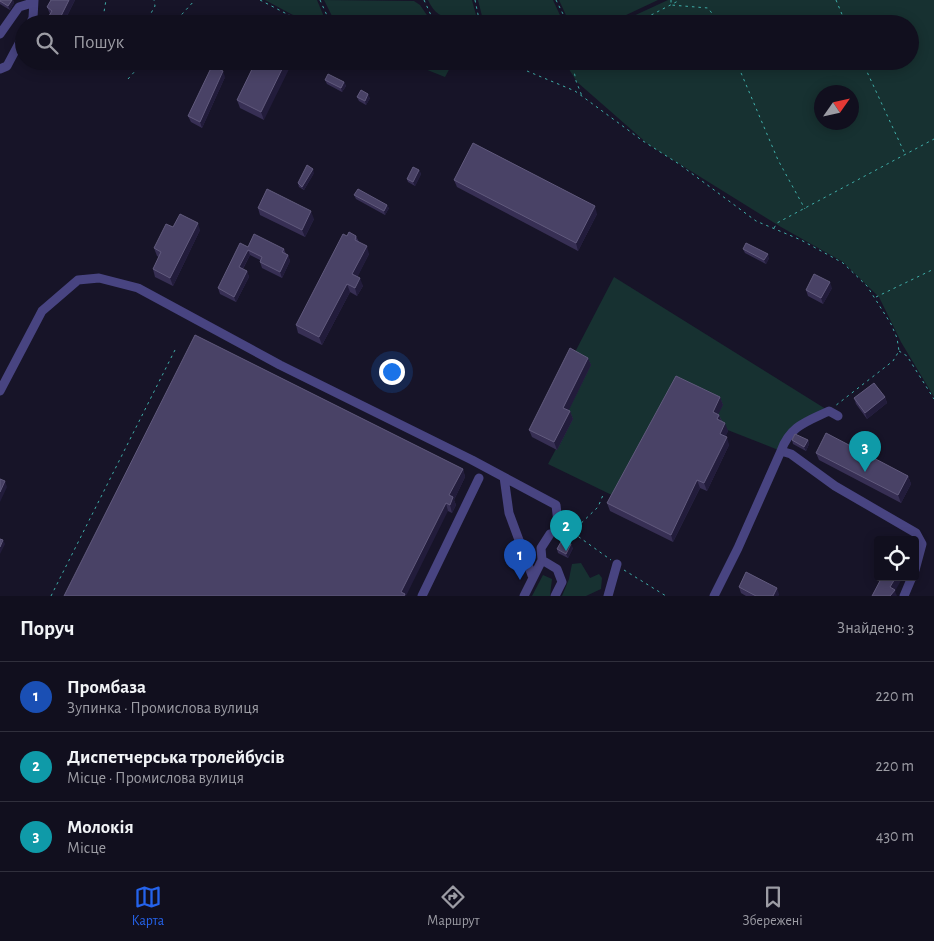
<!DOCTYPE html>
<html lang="uk">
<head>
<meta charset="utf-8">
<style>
	:root { --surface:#110f1e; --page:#1a1827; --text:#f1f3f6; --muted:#9c9ca4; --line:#302f3c; --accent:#2563eb }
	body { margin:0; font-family:"Alegreya Sans",sans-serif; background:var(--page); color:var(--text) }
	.controls { position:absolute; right:15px; bottom:15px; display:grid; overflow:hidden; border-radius:5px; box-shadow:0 2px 12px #0003 }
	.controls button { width:45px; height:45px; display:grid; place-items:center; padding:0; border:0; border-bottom:1px solid var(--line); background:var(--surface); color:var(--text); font:25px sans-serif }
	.compass { position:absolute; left:814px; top:85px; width:45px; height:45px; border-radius:50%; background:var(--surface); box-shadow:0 2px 12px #0003; rotate:56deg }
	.you { position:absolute; left:391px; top:371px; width:18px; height:18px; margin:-12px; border:4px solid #fff; border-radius:50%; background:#1a73e8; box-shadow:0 0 0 8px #1a73e833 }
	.badge { display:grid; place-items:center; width:32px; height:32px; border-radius:50%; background:var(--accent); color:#fff; font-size:16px; font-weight:700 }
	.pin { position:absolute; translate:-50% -41px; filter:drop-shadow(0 1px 2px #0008) }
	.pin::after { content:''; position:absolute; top:26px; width:18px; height:15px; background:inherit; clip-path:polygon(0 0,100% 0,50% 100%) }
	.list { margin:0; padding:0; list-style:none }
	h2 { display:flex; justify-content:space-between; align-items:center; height:65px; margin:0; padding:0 20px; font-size:21px }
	h2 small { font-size:16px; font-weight:400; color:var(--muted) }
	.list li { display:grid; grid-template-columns:32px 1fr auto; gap:15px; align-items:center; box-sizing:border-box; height:70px; padding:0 20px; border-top:1px solid var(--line) }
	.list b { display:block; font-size:19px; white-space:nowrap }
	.list p { margin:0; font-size:16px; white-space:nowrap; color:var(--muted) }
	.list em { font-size:16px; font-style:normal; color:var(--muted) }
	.icon { flex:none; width:28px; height:28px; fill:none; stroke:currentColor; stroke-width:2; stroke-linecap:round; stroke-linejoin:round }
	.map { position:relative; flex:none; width:934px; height:596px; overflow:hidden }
	.search { position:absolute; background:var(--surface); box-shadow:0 2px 12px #0003; left:15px; right:15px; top:15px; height:55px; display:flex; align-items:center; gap:12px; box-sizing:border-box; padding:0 18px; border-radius:28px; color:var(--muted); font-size:19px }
	.sheet { height:275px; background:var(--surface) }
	nav { display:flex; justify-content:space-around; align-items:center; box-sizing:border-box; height:70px; border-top:1px solid var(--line); background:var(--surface); font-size:14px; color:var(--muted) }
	nav a { display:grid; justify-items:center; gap:2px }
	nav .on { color:var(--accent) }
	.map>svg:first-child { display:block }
</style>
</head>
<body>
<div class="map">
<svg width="934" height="596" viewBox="0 0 934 596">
	<rect width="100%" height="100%" fill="#171428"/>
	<path fill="#173131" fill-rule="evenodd" d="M265,0h52l10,24c-23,0 -42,-14 -62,-24z
		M324,0l90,1 6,4 13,19h-97z
		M428,0h44l4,15c-23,2 -37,9 -48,-15z
		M478,0h75l11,24h-80z
		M559,0h99l-51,24h-37z
		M668,0h266v397l-33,-55 -22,-45 -36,-35 -62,-35 -132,-82 -72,-63 -13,-21h346v-37h-294zM822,92h30v30h-30z
		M405,61h46l1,3 -7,13z
		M614,277l215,134 -36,18 -12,22 -61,-24 -102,71 -70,-34 24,-45 -6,-3 7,-60z
		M581,563l9,15 9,-4 3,4 -1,11 -15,7h-24l7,-17 3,-15z
		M543,575l9,4 -2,17h-18z"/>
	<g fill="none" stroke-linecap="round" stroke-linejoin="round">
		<path stroke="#3faea9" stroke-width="1" stroke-dasharray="2.5 4" stroke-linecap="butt" d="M260,0l46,24
			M320,0l9,20 -1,4
			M424,0l11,24
			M475,0l5,24
			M556,0l12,24
			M671,0v5l37,3 12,16
			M836,0l10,24
			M102,24l4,-24
			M145,24l10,-18 -1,-6
			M173,24l22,-24
			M634,24l46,-24
			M503,61l72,30 68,50 36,23 77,57 45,19 42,23 24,23 24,38 6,14 2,13 -6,10 -58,45
			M572,61l4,20 6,15
			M736,61l42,99 27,49
			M862,61l43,93
			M128,79l16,-18
			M774,228l3,-5 157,-84
			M876,297l58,-28
			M899,351l8,5 27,43
			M567,532h5l39,28
			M572,532l26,-25 5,-12
			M624,570l42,26
			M51,596l125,-248"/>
		<path stroke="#484481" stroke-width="9" d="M30,24l3,-6 1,-18
			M0,34l19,-27 13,-4
			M0,69l7,-3 17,-32
			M0,391l42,-80 36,-31 21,-2 39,10 142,77 192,95 84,45 3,26
			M781,451c9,-25 25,-29 48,-40l9,5
			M504,477l5,36 24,65
			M542,560l15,9 5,13 -7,14
			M422,596l57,-118
			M524,596l18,-36 -1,-12 9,-14
			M608,596l9,-32
			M714,596l24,-48 43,-97 10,3 44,32 81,47 6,11 -7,26
			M904,596l8,-19"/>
	</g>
	<path fill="#372f54" d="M0,0h13l1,3 -4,7 -10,-6z
		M51,0h24l-12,24h-15l-1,-5 3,-5 -3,-7z
		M256,61l8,59 -24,-12 -3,-8z
		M225,77l-23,51 -11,-6 -3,-6z
		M325,80l19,2 2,4 -4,6 -15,-8z
		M357,97l13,1 -4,7 -7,-4z
		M419,170l2,4 -6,12 -7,-4 -1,-3z
		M314,173l-10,17 -5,-3 -1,-4z
		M454,180l143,34 -19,37 -121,-64z
		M354,195l35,13 -4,7 -29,-16z
		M258,208l56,11 -9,18 -45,-22z
		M173,227l27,3 -27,56 -18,-9 -2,-8 6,-12 -2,-1 -3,-8z
		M347,236h9l3,6 10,12 -12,23 6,9 -6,10 -7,-4 -28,53 -24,-12 -2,-8z
		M248,247l36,2 2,5 2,1 2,6 -8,17 -20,-10 -2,-6v-2l-10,-5 -7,14 4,2 2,6 -13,25 -16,-8 -2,-6z
		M743,249l26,9 -3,6 -21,-11z
		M832,288l-9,16 -15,-8 -2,-6z
		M588,358l3,7 -23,46h2l3,8 -16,31 -25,-13 -3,-7z
		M720,397l3,8 -5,9 1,1 3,6 6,10 -3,6 4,8 -22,46 -7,-3 -27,54 -63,-31 -3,-8z
		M885,397l2,6 -20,16 -11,-15 -2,-6z
		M792,440h16l1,4 -3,7 -13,-7z
		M816,453l92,23 3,8 -10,19 -82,-43z
		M463,469l2,8 -11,23 2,5 -4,8 -4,-2 -384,85z
		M573,548l-5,10 -10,-5 -1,-4z
		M739,587l40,7 -1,2h-32l-5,-3z"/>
	<path fill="#221c3b" d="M12,0h1l1,3 -4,7 -2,-4z
		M69,0h6l-12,24h-6z
		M286,61h7l-29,59 -3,-8z
		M223,71l2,6 -23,51 -2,-6z
		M344,82l2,4 -4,6 -1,-4z
		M368,94l2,4 -4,7 -1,-4z
		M313,169l1,4 -10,17 -2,-3z
		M419,170l2,4 -6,12 -2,-4z
		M387,205l2,3 -4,7 -1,-4z
		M595,206l2,8 -19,37 -2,-8z
		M311,211l3,8 -9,18 -3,-7z
		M198,223l2,7 -27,56 -3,-8z
		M367,246l2,8 -14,28 -3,-8z
		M248,250l2,5 -9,17 -2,-5z
		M768,254l1,4 -3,6 -2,-4z
		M288,255l2,6 -8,17 -2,-6z
		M247,271l2,6 -13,25 -2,-5z
		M360,278l3,8 -6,10 -2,-8z
		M830,282l2,6 -9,16 -2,-6z
		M347,284l3,8 -28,53 -3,-8z
		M588,358l3,7 -25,51 -3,-8z
		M720,397l3,8 -7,14 -3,-7z
		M885,397l2,6 -20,16 -2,-6z
		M570,411l3,8 -16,31 -3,-8z
		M719,415l3,8 -5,-4z
		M725,423l3,8 -5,11 -3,-8z
		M727,437l2,8 -22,46 -3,-8z
		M808,440l1,4 -3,7 -2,-4z
		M463,469l2,8 -11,23 2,5 -4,8 -2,-8 -1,-10z
		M908,476l3,8 -10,19 -3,-8z
		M697,480l3,8 -27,54 -2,-7z
		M5,481l2,6 -7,15v-10z
		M446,503l2,8 -42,85h-4l-1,-4z
		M3,540l2,4 -5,10v-7z
		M571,544l2,4 -5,10 -2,-4z
		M896,577h7l-8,14 2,5h-7v-9z
		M777,588l2,6 -1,2h-5z"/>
	<path fill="#494266" stroke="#615a7d" d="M0,0h12l-4,6 -8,-5z
		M51,0h18l-12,24 -10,-5 5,-8 -5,-4z
		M256,61h30l-25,51 -24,-12z
		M212,66l11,5 -23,51 -12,-6z
		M328,74l16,8 -3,6 -16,-8z
		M361,90l7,4 -3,7 -8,-4z
		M473,143l122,63 -19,37 -122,-63z
		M307,165l6,4 -11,18 -4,-4z
		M413,167l6,3 -6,12 -6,-3z
		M267,189l44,22 -9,19 -44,-22z
		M358,189l29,16 -3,6 -30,-16z
		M180,214l18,9 -28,55 -17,-9 8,-17 -7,-4 12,-24 7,3z
		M349,232l7,4 -1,4 12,6 -15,28 8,4 -5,10 -8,-4 -28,53 -23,-12 47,-91 4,2z
		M254,234l30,15 -2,3 6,3 -8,17 -20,-10 2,-5 -14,-7 -9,17 8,4 -13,26 -16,-9 22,-45 8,4z
		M746,243l22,11 -4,6 -21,-11z
		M814,274l16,8 -9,16 -15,-8z
		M195,335l268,134 -14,26 4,2 -3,8 -4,-2 -45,89 4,2 -1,2h-340z
		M570,348l18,10 -25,50 7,3 -16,31 -25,-12z
		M676,376l44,21 -7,15 6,3 -2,4 8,4 -5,11 7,3 -23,46 -7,-3 -26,55 -64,-32z
		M874,383l11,14 -20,16 -11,-15z
		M826,433l82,43 -10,19 -82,-42z
		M795,434l13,6 -4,7 -12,-7z
		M0,479l5,2 -5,11z
		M0,539l3,1 -3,7z
		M562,540l9,4 -5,10 -9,-5z
		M746,572l31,16 -4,8h-17l-17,-9z
		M882,577h14l-6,10 5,3 -5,6h-18z"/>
</svg>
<div class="controls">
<button><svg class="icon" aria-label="locate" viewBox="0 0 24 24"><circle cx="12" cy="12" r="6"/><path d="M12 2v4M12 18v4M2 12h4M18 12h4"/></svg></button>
</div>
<svg class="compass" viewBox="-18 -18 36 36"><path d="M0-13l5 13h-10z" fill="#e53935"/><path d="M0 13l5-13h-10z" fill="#9c9ca4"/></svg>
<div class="you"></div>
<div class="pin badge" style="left:520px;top:580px;background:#1a4fb4">1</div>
<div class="pin badge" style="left:566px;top:551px;background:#0f9aa8">2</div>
<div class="pin badge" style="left:865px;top:472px;background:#0f9aa8">3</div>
<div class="search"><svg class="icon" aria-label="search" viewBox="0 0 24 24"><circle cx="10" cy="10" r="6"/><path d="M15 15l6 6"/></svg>Пошук</div>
</div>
<section class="sheet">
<h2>Поруч<small>Знайдено: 3</small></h2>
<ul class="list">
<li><span class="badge" style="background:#1a4fb4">1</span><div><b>Промбаза</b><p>Зупинка · Промислова вулиця</p></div><em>220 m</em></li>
<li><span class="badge" style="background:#0f9aa8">2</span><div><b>Диспетчерська тролейбусів</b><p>Місце · Промислова вулиця</p></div><em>220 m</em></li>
<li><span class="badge" style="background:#0f9aa8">3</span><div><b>Молокія</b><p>Місце</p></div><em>430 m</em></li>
</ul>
</section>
<nav>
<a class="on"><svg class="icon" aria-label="map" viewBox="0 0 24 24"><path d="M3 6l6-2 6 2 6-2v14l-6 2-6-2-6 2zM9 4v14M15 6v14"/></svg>Карта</a>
<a><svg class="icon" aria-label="directions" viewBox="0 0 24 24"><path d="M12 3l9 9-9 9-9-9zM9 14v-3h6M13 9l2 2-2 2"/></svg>Маршрут</a>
<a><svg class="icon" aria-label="saved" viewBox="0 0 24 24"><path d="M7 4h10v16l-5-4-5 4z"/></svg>Збережені</a>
</nav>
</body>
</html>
